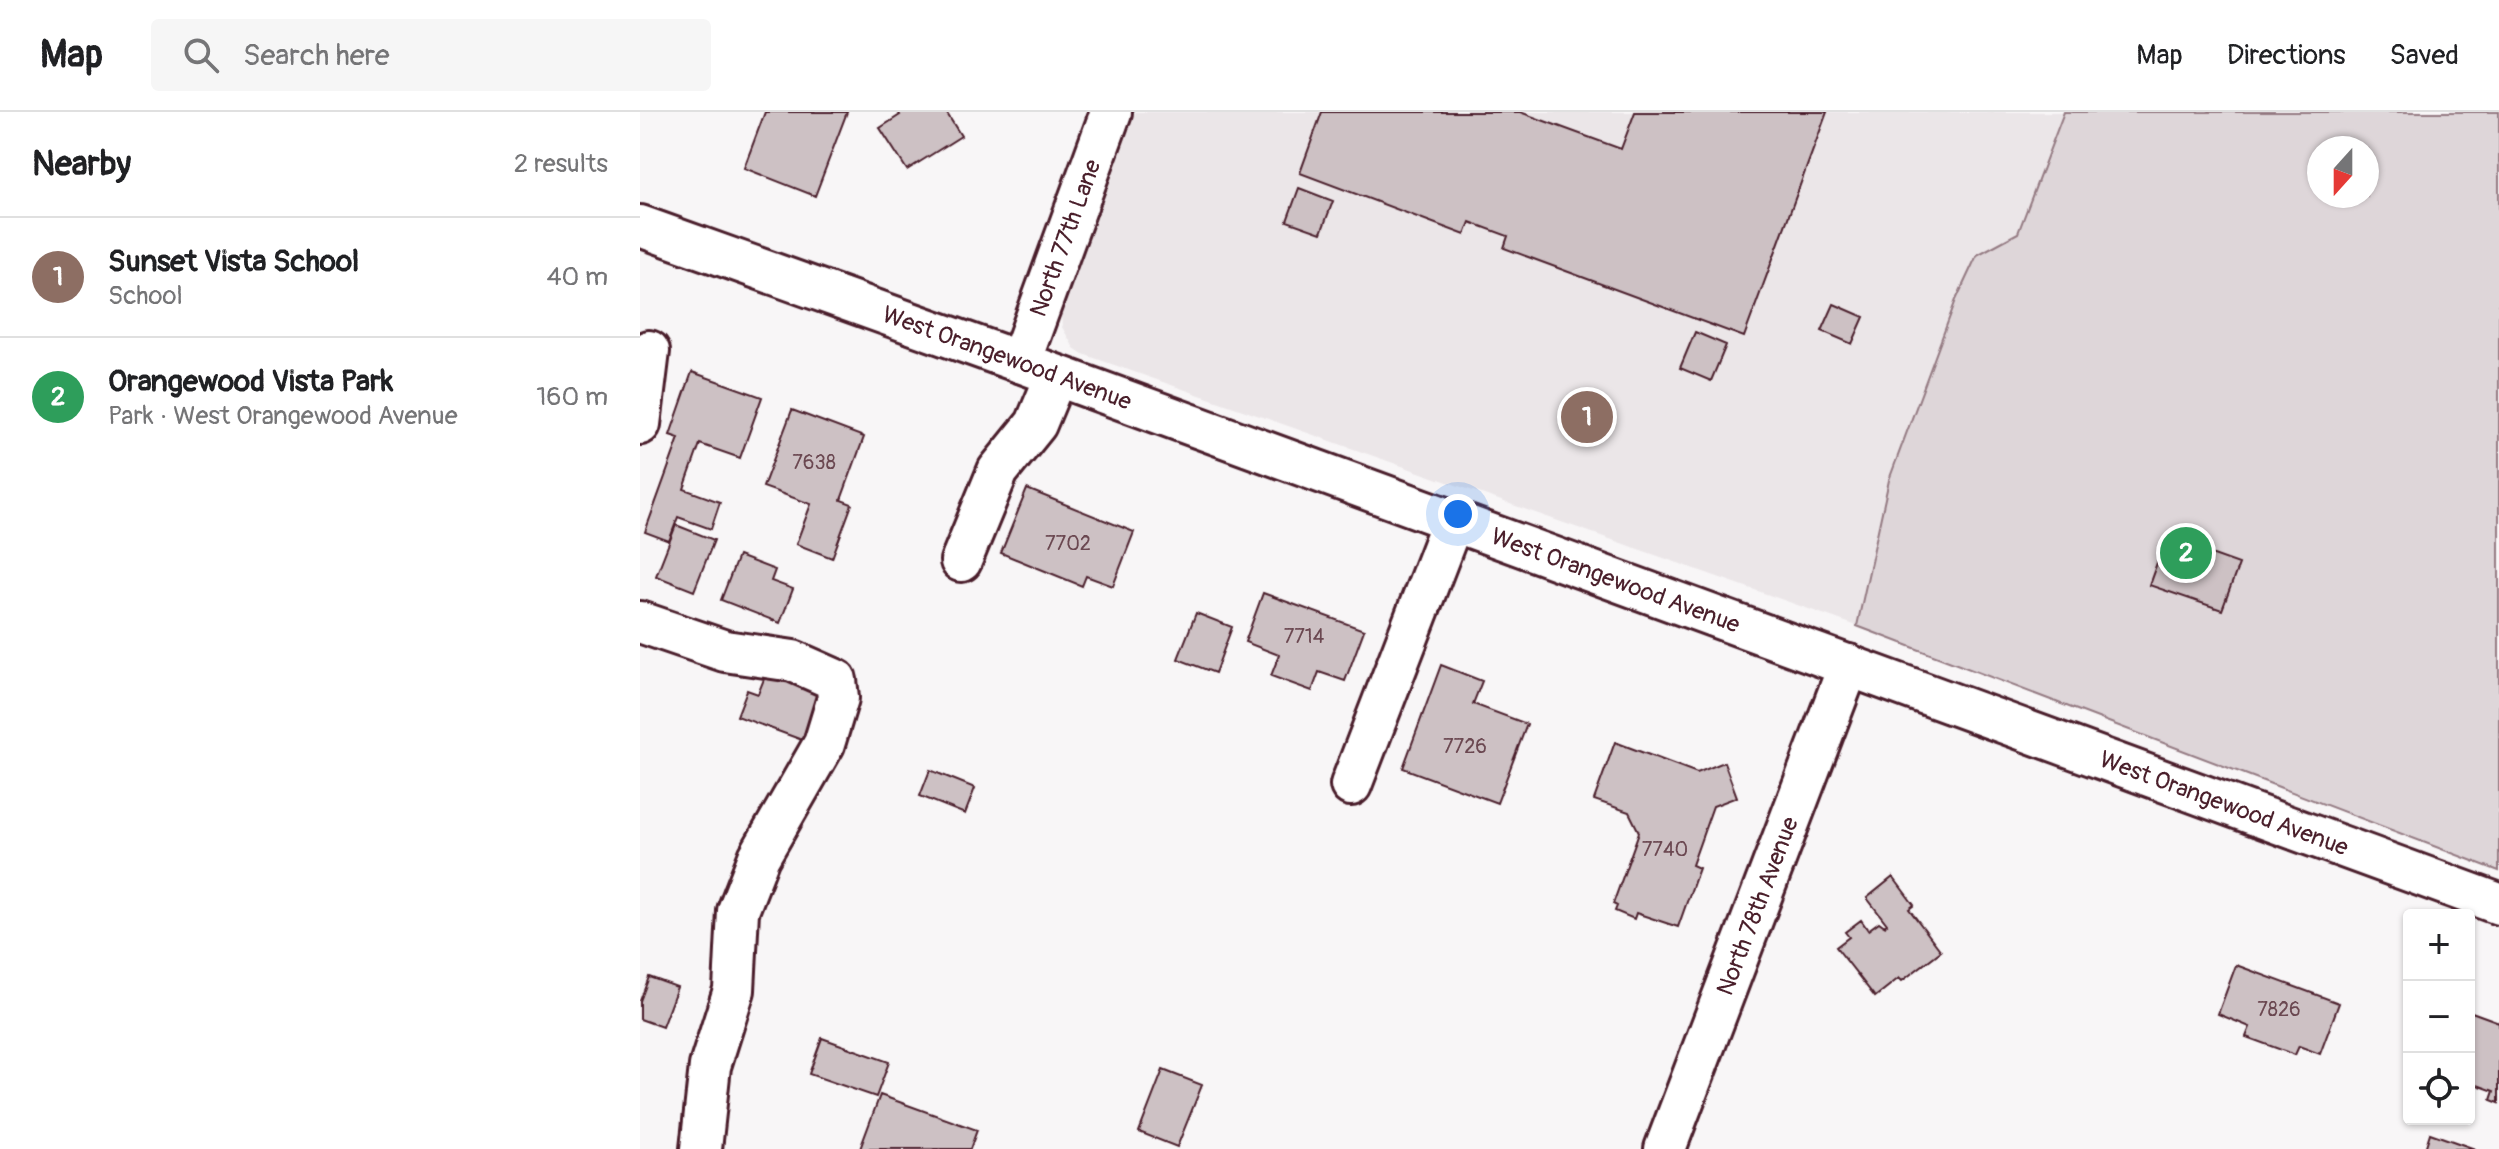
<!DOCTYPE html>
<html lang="en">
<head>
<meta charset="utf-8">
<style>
	:root { --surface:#fff; --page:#f6f6f6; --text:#202124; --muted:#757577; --line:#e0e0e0; --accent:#1f6fb2 }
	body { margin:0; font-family:Pangolin,sans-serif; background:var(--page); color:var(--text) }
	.controls { position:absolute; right:24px; bottom:24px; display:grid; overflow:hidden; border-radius:8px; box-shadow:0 2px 6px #0004 }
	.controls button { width:72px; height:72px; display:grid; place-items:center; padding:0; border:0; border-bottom:2px solid var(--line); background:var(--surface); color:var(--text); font:40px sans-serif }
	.compass { position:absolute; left:1667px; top:24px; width:72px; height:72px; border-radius:50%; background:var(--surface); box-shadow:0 2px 6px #0004; rotate:201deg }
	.you { position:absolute; left:818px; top:402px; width:28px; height:28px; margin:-20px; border:6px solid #fff; border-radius:50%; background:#1a73e8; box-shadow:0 0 0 12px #1a73e833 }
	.badge { display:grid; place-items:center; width:52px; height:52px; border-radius:50%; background:var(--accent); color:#fff; font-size:26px; font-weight:700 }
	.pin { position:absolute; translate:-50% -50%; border:4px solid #fff; box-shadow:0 2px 8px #0006 }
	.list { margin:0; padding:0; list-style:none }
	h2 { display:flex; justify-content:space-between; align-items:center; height:104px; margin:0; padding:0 32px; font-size:34px }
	h2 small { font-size:26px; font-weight:400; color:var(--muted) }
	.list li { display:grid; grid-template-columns:52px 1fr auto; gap:24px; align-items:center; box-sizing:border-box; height:120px; padding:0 32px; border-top:2px solid var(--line) }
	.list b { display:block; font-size:30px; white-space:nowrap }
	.list p { margin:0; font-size:26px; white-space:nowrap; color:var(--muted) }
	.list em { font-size:26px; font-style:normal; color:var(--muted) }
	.icon { flex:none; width:44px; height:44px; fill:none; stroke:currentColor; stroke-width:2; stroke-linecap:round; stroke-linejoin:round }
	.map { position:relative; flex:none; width:1859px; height:1037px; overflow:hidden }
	header { display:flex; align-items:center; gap:48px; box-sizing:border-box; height:112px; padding:0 40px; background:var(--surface); border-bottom:2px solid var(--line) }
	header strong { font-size:38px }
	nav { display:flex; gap:44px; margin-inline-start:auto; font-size:28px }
	.search { width:560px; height:72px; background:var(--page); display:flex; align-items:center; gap:20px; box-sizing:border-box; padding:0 28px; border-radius:8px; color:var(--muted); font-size:30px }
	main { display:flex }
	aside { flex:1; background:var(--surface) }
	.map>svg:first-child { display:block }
</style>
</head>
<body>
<header>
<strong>Map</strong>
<div class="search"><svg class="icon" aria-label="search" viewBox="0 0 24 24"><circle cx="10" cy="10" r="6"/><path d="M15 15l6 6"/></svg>Search here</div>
<nav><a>Map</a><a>Directions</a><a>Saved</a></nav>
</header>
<main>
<aside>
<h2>Nearby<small>2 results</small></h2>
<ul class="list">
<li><span class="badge" style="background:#8d6e63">1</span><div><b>Sunset Vista School</b><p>School</p></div><em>40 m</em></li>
<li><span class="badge" style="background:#2e9e5b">2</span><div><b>Orangewood Vista Park</b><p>Park · West Orangewood Avenue</p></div><em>160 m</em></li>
</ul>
</aside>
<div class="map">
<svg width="1859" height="1037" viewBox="0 0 1859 1037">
	<rect width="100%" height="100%" fill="#f8f6f7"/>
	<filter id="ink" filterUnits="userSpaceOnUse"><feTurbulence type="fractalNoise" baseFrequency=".0125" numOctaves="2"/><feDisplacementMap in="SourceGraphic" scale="16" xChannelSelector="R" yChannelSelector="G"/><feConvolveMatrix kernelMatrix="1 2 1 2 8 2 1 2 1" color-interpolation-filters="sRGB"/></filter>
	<g filter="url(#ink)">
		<path fill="#ebe6e8" d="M495,0h929l-46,121 -41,22 -21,45 -67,180 -32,146 -774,-272 -9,-6 -12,-21 -1,-12z"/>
		<path fill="#ded6d9" stroke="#947a82" stroke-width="2" fill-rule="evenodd" d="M1424,0h435v759l-642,-245 32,-146 67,-180 21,-45 41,-22zM1679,36h48v48h-48z"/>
		<path fill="#cdc1c4" stroke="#4a1f2b" stroke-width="2" d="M125,0h82l-32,84 -71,-28z
			M258,0h48l15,24 -54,34 -27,-42 20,-13z
			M682,0h198l101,37 14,-37h192l-83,225 -240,-89 4,-12 -38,-14 -5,13 -165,-62z
			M659,76l34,13 -12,32 -34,-12z
			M1194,192l30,13 -12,27 -30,-13z
			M1055,220l31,13 -15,36 -31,-13z
			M52,260l70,25 -22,61 -40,-14 -16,45 36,13 -9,27 -33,-12 -9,24 -24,-9 34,-94 -9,-3z
			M152,298l72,27 -23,63 11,4 -20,54 -36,-14 15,-40 -48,-17z
			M387,377l107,43 -21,54 -27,-10 -4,10 -81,-33z
			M36,413l38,15 -20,51 -38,-15z
			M1526,426l73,26 -17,46 -73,-25z
			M98,444l37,14 -4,11 22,8 -13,34 -59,-23z
			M623,481l101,37 -19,51 -26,-9 -7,19 -41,-15 8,-21 -34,-13z
			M556,501l36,14 -17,46 -37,-14z
			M801,553l41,16 -9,23 54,20 -30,79 -94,-35z
			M128,557l53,20 -19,51 -65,-24 10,-26 11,4z
			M975,630l82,31 27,-11 13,35 -24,9 -21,59 7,3 -21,59 -42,-14 -2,6 -19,-8 2,-5 -4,-2 26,-72 -10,-20 -35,-12z
			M290,658l45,18 -10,26 -45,-18z
			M1253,765l21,28 -5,4 32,42 -39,30 -3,-3 -24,19 -39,-50 13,-10 -4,-5 16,-12 7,10 11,-8 7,5 -2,-1 3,-2 -20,-26z
			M1596,853l103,38 -19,51 -21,-8 -4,9 -49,-18 4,-10 -32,-13z
			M9,865l28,10 -15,40 -22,-8v-18z
			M1829,899l30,11v81l-8,-3 3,-9 -25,-9z
			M182,926l67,24 -13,35 -67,-23z
			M523,958l39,15 -25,62 -38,-15z
			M240,983l97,35 -7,19h-110z
			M1790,1021l45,16h-50z"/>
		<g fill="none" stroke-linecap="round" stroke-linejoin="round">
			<g stroke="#4a1f2b" stroke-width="46">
				<g id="minor">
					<path id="s1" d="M0,114l380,136 1479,542"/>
					<path id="s2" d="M380,250l91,-250"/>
					<path d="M0,312l9,-73"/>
					<path d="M321,449l37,-90 38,-47 20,-48"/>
					<path d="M0,510l85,29 68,10 43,19 2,18 -14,46 -65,113 -21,54 -4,79 -24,76 -9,83"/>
					<path d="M711,673l102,-265"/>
					<path id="s3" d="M1025,1037l184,-484"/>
				</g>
			</g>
			<use href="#minor" stroke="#fff" stroke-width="40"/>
		</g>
	</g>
	<g text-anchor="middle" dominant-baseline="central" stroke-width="7" stroke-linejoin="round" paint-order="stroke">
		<g font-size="20" fill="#6b4851">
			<text x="174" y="350">7638</text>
			<text x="428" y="431">7702</text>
			<text x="664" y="524">7714</text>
			<text x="825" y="634">7726</text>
			<text x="1025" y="737">7740</text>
			<text x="1639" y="897">7826</text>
		</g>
		<g font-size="24" fill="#4a1f2b" stroke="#fff">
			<text stroke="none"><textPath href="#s2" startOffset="132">North 77th Lane</textPath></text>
			<text stroke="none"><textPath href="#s1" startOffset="390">West Orangewood Avenue</textPath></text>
			<text stroke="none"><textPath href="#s1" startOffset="1038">West Orangewood Avenue</textPath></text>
			<text stroke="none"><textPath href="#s1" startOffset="1686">West Orangewood Avenue</textPath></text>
			<text stroke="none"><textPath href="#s3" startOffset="260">North 78th Avenue</textPath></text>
		</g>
	</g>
</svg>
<div class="controls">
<button>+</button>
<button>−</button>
<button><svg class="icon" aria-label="locate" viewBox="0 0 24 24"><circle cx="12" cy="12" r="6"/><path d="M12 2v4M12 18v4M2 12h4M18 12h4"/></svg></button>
</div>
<svg class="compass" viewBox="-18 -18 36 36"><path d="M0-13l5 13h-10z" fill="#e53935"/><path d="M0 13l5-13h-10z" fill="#757577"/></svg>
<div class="you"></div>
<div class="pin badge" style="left:947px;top:305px;background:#8d6e63">1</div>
<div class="pin badge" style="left:1546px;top:441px;background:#2e9e5b">2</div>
</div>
</main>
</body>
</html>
